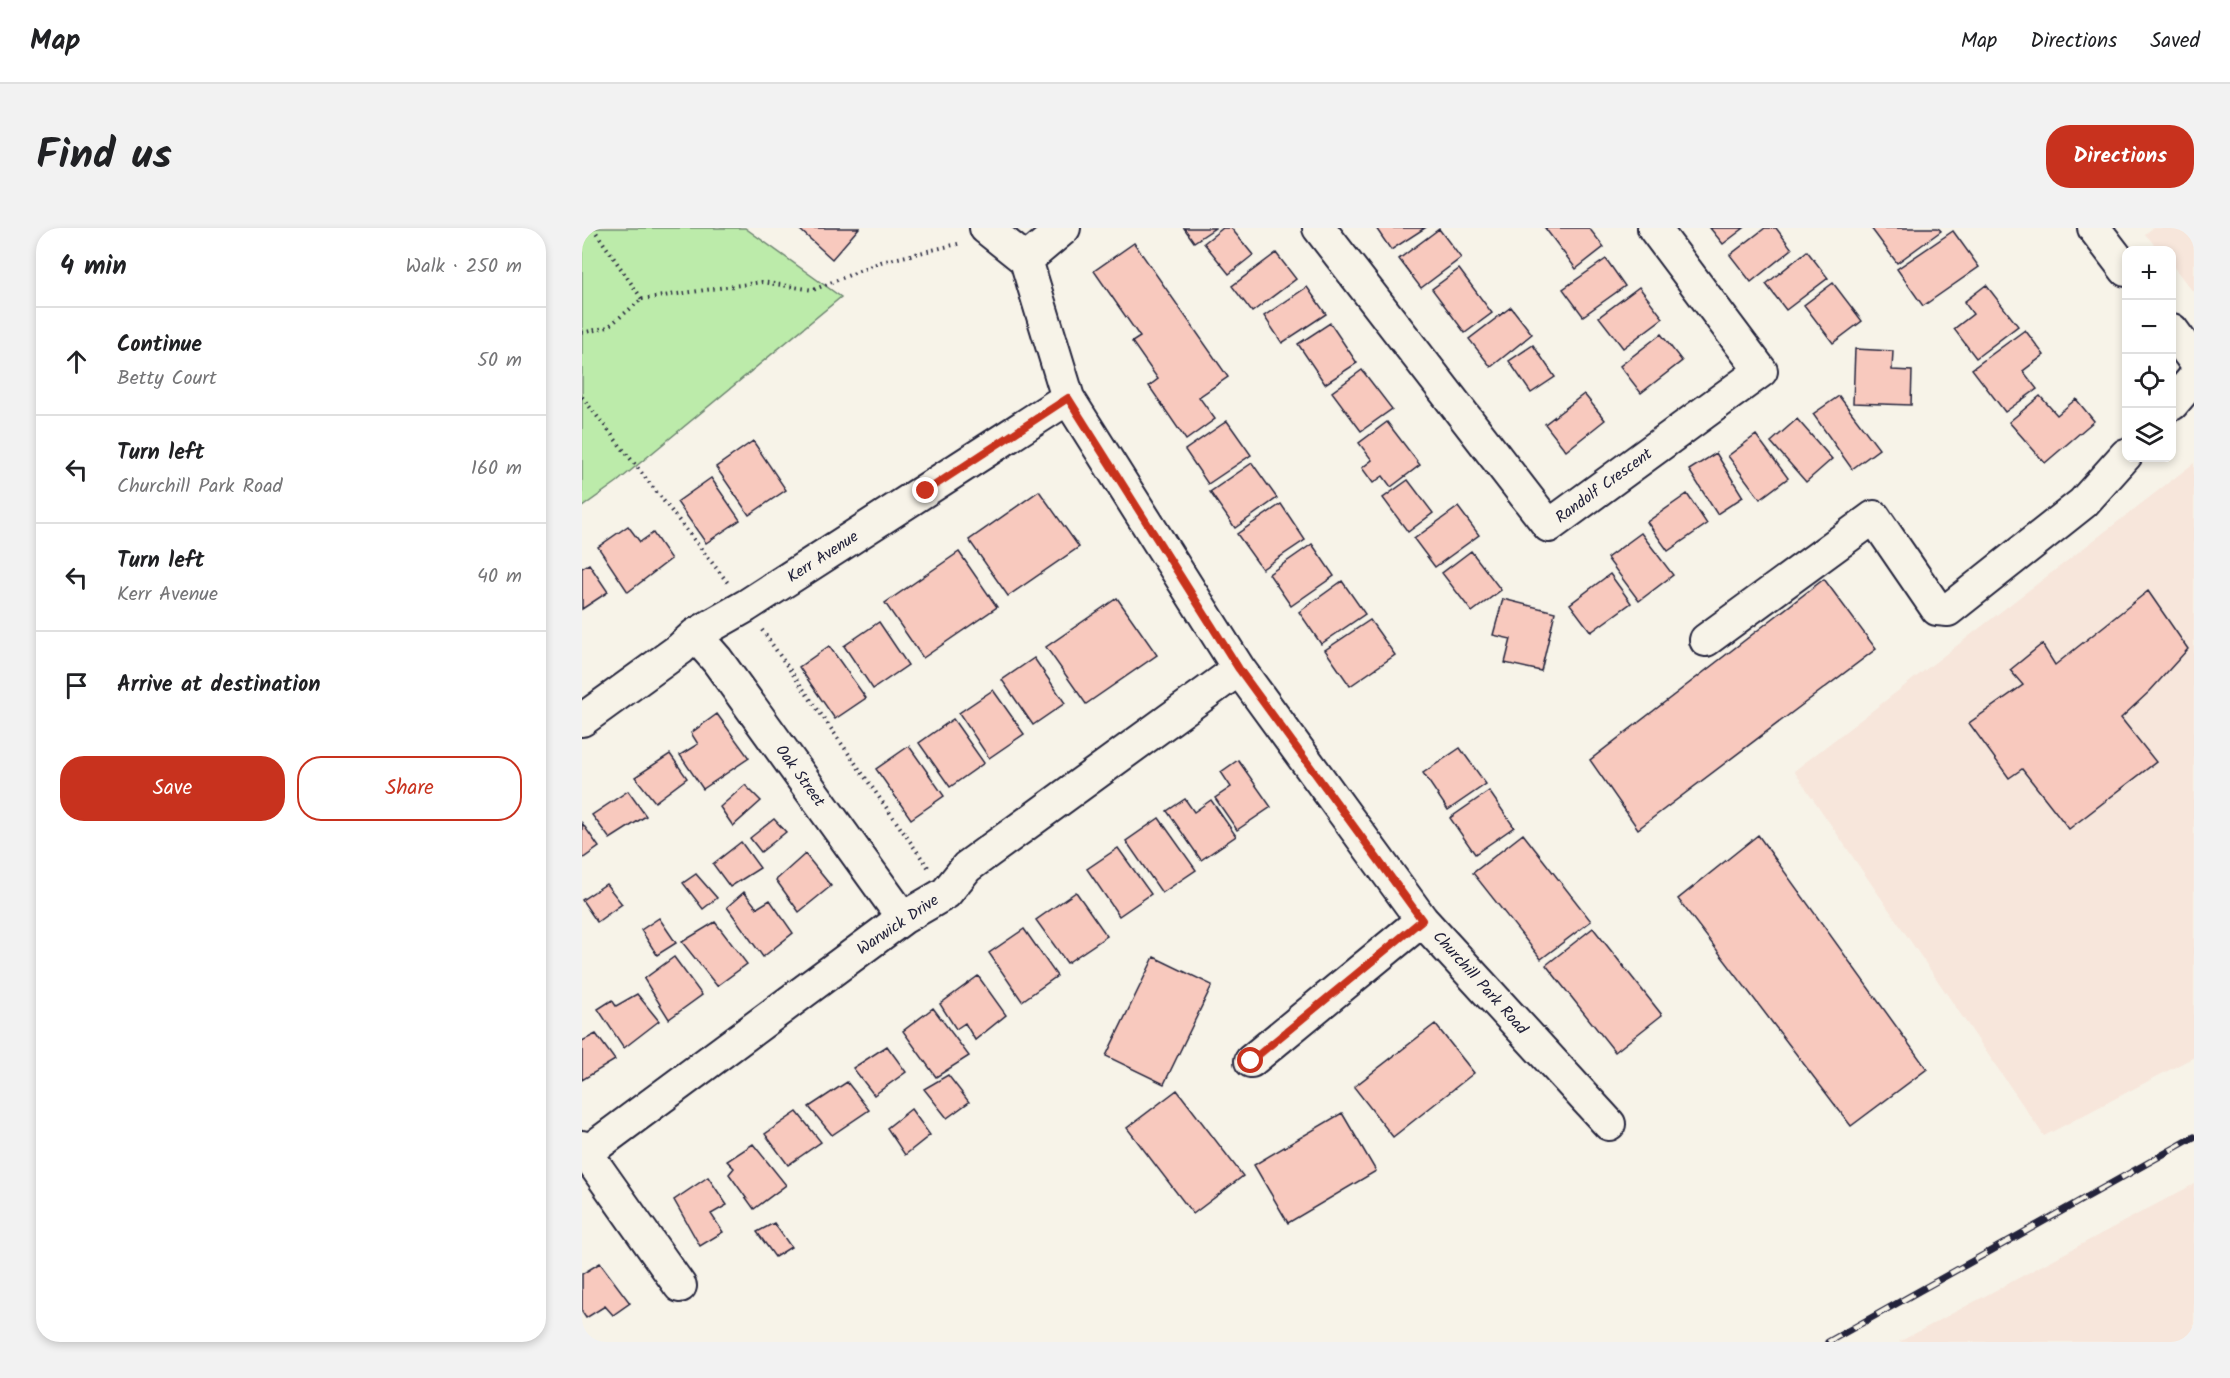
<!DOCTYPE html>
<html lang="en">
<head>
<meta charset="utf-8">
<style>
	:root { --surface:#fff; --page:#f2f2f2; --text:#202124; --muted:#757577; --line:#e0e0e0; --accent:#c8321e }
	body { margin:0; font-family:Kalam,sans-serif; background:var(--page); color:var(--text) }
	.controls { position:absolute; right:18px; top:18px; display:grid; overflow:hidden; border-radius:12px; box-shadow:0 3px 9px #0003 }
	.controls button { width:54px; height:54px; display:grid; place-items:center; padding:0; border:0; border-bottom:2px solid var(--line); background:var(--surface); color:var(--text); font:30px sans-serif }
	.stop { position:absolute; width:18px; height:18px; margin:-14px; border:4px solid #c8321e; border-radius:50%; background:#fff }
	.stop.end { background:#c8321e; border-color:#fff; box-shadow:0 2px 6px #0008 }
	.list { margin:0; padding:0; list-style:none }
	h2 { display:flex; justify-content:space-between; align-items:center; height:78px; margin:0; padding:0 24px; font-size:26px }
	h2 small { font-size:20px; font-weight:400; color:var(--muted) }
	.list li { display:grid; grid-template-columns:39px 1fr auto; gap:18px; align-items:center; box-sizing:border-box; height:108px; padding:0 24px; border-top:2px solid var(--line) }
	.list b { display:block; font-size:22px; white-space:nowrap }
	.list p { margin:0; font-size:20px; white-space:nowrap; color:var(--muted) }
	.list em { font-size:20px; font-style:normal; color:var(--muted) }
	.actions { display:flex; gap:12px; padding:18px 24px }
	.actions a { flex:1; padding:14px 0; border:2px solid var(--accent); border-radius:24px; text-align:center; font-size:21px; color:var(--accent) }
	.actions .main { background:var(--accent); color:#fff }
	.icon { flex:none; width:33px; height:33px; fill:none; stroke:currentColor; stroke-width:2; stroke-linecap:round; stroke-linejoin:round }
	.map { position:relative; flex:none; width:1612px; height:1114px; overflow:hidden; border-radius:24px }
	header { display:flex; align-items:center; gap:36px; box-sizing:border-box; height:84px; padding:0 30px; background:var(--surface); border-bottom:2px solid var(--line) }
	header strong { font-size:28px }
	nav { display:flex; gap:33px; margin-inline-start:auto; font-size:21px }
	.intro { display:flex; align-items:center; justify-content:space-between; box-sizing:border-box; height:144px; padding:0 36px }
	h1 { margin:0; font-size:42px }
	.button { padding:15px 27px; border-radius:24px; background:var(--accent); color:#fff; font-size:21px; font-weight:700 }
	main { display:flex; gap:36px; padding:0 36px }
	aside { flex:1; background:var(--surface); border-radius:24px; box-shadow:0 3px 9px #0003 }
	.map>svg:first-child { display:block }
</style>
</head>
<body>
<header>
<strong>Map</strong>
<nav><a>Map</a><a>Directions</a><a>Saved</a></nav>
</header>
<div class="intro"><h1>Find us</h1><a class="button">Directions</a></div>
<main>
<aside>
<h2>4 min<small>Walk · 250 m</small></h2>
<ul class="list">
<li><svg class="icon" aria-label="ahead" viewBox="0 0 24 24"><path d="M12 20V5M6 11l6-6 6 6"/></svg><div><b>Continue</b><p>Betty Court</p></div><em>50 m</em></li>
<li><svg class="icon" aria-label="left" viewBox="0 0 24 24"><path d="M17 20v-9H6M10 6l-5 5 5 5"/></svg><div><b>Turn left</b><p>Churchill Park Road</p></div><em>160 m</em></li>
<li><svg class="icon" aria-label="left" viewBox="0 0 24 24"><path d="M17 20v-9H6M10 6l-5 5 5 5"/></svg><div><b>Turn left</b><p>Kerr Avenue</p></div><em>40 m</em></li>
<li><svg class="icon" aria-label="arrive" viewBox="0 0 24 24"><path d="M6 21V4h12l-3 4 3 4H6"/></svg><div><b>Arrive at destination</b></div></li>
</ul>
<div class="actions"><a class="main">Save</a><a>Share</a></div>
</aside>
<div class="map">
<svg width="1612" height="1114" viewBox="0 0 1612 1114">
	<rect width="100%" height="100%" fill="#f7f3e8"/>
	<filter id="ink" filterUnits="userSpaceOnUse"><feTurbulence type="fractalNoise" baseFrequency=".0167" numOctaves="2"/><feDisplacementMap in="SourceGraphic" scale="12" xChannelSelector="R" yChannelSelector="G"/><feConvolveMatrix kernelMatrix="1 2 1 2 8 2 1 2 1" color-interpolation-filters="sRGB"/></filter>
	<g filter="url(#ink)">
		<path fill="#f7e6db" d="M1571,0h41v65l-22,-28v-15h-13l-14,-16z
			M1612,235v594l-150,79 -250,-365z
			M1612,956v158h-295z"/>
		<path fill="#bcebaa" stroke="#6f8672" stroke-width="1.5" d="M0,0h163l96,69 -224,185 -35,25z"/>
		<path fill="#f8c9be" stroke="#22223b" stroke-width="1.5" d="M216,0h61l-27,31z
			M602,0h31l-21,14z
			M641,0h8l22,27 -24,19 -25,-31z
			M794,0h49l-34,22z
			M963,0h44l15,19 -28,22z
			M1128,0h34l-21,16z
			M1183,0h11l16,21 -41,33 -21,-27z
			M1289,0h67l3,3 -44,32z
			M857,1l22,29 -40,30 -22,-29z
			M1371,3l26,36 -56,39 -26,-37z
			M552,15l94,134 -29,20 16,22 -29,21 -37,-54 9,-7 -26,-37 8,-5 -46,-66z
			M1225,23l21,27 -42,32 -20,-26z
			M694,25l20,26 -44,33 -20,-26z
			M1024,31l19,27 -42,30 -20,-27z
			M877,41l33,44 -27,20 -33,-44z
			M1251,55l29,38 -29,22 -29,-38z
			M1404,57l32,41 -42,32 -22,-29 19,-15 -9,-12z
			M725,59l19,27 -44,29 -18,-27z
			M1057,59l24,31 -40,30 -24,-31z
			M929,79l21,27 -41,33 -22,-28z
			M748,95l27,40 -32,21 -27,-40z
			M1443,102l19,25 -21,16 14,18 -32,23 -33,-43z
			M1079,106l21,27 -41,32 -21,-27z
			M951,117l22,32 -24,16 -22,-32z
			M1273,121l38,2 -1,19 20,1 -1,34 -58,-2z
			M780,142l30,39 -31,22 -29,-39z
			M1002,166l21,26 -39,31 -21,-27z
			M1257,168l40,53 -27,20 -39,-55z
			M1458,168l17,19 19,-16 18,22 -49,42 -36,-41z
			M1215,191l35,40 -26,23 -35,-40z
			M645,193l24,34 -43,29 -23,-34z
			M805,194l33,43 -29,22 -8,-11 -10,7 -11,-15 10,-8 -13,-17z
			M1174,207l32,43 -28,21 -32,-43z
			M171,213l33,49 -37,25 -33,-48z
			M1134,225l27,44 -26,17 -28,-44z
			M670,235l25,35 -42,30 -25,-36z
			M129,250l29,42 -34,23 -29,-41z
			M826,252l25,33 -25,19 -25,-34z
			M457,263l40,56 -71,49 -39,-56z
			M1105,266l20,30 -39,27 -21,-29z
			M699,276l24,36 -43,29 -25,-35z
			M876,279l21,28 -44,32 -21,-28z
			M46,298l12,16 13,-9 18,26 -43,33 -30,-45z
			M1059,305l32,42 -34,26 -32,-43z
			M730,316l22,32 -43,30 -22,-32z
			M889,323l30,39 -29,22 -30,-39z
			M377,324l38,55 -74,51 -38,-55z
			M7,336l19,28 -26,17v-41z
			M1028,346l21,29 -40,29 -21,-28z
			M1242,351l52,70 -238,180 -48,-69z
			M760,353l23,33 -44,30 -22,-32z
			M1566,363l40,58 -38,42 -29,27 35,44 -87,67 -47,-60 -13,9 -40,-55 54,-38 -13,-15 32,-26 13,21z
			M535,370l40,57 -71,49 -40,-57z
			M921,371l52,13 -14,59 -36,-8 6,-24 -18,-4z
			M788,392l25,35 -45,31 -25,-36z
			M297,394l29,43 -35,24 -29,-43z
			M247,418l37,52 -31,21 -36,-52z
			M452,430l31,45 -32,22 -31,-45z
			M411,462l31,44 -35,24 -30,-45z
			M135,486l32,44 -46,31 -23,-34 18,-11 -7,-11z
			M371,491l31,44 -34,24 -31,-44z
			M327,518l35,50 -33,23 -35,-50z
			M878,520l26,36 -38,26 -25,-37z
			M88,526l17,24 -32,24 -20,-25z
			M656,532l33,47 -34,23 -22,-32 16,-11 -10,-15z
			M163,557l16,16 -28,25 -13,-19z
			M46,563l18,25 -36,23 -18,-24z
			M907,563l25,36 -39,27 -25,-36z
			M603,571l9,13 17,-12 25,36 -35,24 -34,-49z
			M577,590l37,52 -34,23 -36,-52z
			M192,591l12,13 -25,20 -11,-14z
			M0,595l17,24 -17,12z
			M941,606l68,87 -50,38 -68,-86z
			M1176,607l169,234 -76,57 -173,-227z
			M159,614l19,26 -30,19 -17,-23z
			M536,620l33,46 -32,22 -32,-47z
			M223,626l26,32 -32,26 -23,-32z
			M114,646l21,24 -14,11 -20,-26z
			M24,656l16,20 -25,18 -15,-22z
			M162,664l13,16 13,-8 23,33 -30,24 -36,-50z
			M494,664l31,44 -40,27 -31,-43z
			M77,690l17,25 -19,12 -16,-25z
			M133,694l32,42 -30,22 -35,-44z
			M1011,700l69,87 -47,37 -69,-87z
			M442,701l33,47 -35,25 -33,-48z
			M92,729l28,38 -33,24 -25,-40z
			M572,729l58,28 -48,99 -58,-28z
			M396,748l28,39 -31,25 -10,-17 -9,6 -16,-25z
			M55,766l22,27 -35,27 -26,-39 14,-9 4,6z
			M351,780l36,48 -33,21 -33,-46z
			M853,796l39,49 -81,64 -39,-50z
			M14,806l19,26 -33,20v-39z
			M305,818l19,26 -32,23 -21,-27z
			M366,847l21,27 -22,16 -23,-29z
			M265,854l22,28 -37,25 -23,-28z
			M595,862l66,86 -50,38 -66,-86z
			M329,881l19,26 -25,20 -18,-27z
			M215,884l24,30 -33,23 -23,-31z
			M760,885l34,58 -88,52 -34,-58z
			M171,916l33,41 -32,24 -25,-35 5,-6 -7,-7z
			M126,949l19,28 -16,9 12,18 -23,14 -26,-46z
			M192,995l17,24 -16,10 -18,-25z
			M18,1035l30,40 -17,12 -8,-9 -19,12 -4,-6v-38z"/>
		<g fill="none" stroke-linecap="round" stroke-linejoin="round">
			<g stroke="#22223b" stroke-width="36">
				<path id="minor" d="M404,0l40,32 42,138 171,271 183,251 187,204
					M737,0l230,298 212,-155 -107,-143
					M1512,0l32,42
					M444,32l38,-32
					M1590,102l22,30
					M1590,176l22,-26
					M113,407l22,25 186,258
					M1124,412l168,-123 63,92 11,1 135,-107 43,-48
					M0,492l98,-71 15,-14 51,-29 322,-208
					M669,833l171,-141
					M0,919l98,139
					M0,928l321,-238 43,-25 21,-26 272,-198"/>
			</g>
			<path stroke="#22223b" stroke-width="4" stroke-dasharray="1.5 4.5" stroke-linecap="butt" d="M11,0l49,71
				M60,71l120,-17 51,8 68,-28 81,-19
				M0,105l26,-6 34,-28
				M0,169l146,186
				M180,402l168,240"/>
			<use href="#minor" stroke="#f7f3e8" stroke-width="32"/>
			<g stroke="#22223b" stroke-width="7">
				<path id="rail" d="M1246,1114l366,-205"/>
			</g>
			<use href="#rail" stroke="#f7f3e8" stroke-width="4.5" stroke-dasharray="14" stroke-linecap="butt"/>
		</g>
	</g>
	<g fill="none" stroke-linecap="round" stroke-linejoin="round" filter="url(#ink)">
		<path stroke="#c8321e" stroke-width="8" d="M344,263l142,-93 171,271 183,251 -171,141"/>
	</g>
	<g text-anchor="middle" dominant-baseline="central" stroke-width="6" stroke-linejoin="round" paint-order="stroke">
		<g font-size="16" fill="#22223b" stroke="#f7f3e8">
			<text transform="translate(1022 258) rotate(-36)">Randolf Crescent</text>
			<text transform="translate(241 329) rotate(-33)">Kerr Avenue</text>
			<text transform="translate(218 548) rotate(54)">Oak Street</text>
			<text transform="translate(316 697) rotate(-34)">Warwick Drive</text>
			<text transform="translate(898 755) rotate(48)">Churchill Park Road</text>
		</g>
	</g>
</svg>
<div class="controls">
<button>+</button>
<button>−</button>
<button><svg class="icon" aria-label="locate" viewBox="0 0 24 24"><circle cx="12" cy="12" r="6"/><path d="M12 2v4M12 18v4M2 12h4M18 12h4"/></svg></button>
<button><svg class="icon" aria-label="layers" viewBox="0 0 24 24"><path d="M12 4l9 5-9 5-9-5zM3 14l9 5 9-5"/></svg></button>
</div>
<div class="stop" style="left:669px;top:833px"></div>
<div class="stop end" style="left:344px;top:263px"></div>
</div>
</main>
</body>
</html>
